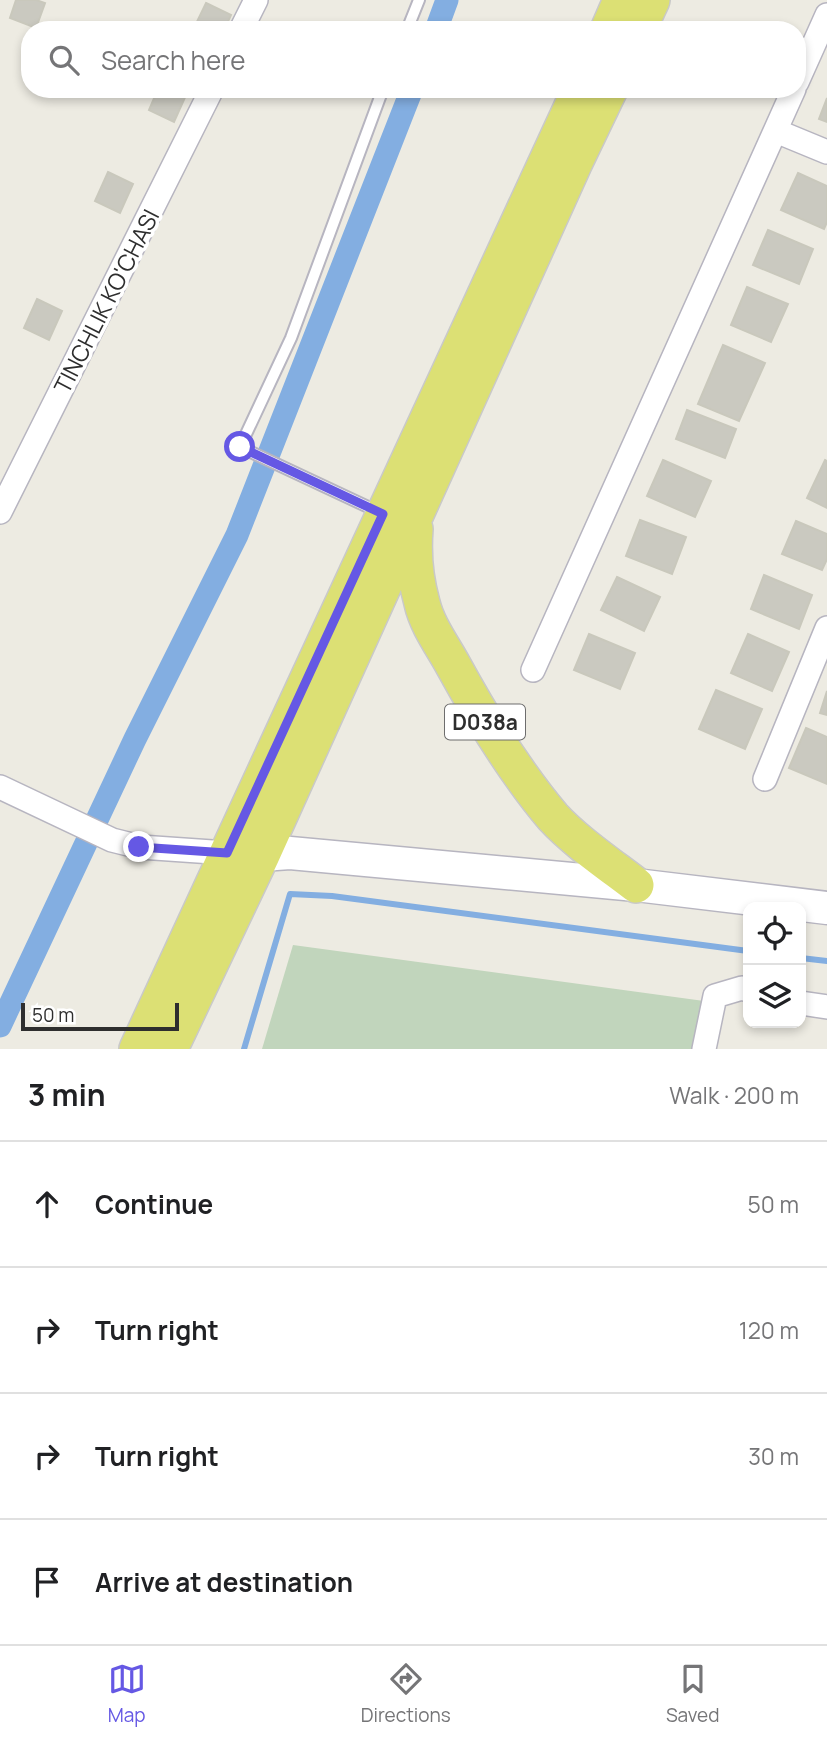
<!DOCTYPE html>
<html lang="en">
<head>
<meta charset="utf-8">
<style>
	:root { --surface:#fff; --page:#f6f6f6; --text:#202124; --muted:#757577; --line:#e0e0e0; --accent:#6558e4 }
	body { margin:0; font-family:Manrope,sans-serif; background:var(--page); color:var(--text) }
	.controls { position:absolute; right:21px; bottom:21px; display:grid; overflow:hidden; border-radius:14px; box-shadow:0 4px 10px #0003 }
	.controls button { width:63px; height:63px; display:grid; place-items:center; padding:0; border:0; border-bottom:2px solid var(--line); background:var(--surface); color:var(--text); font:35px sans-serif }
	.scale { position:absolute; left:21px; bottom:18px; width:158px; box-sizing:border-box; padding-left:7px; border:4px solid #2e2e2e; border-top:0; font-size:19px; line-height:24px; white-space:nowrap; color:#2e2e2e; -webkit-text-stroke:5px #fff; paint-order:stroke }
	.stop { position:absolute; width:21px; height:21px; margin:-16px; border:5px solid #6558e4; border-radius:50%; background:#fff }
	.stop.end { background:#6558e4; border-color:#fff; box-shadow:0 2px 7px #0008 }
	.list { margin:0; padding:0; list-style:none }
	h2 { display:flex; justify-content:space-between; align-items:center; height:91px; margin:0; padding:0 28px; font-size:30px }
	h2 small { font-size:23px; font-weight:400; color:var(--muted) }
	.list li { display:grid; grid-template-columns:46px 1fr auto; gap:21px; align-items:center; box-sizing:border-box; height:126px; padding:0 28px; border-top:2px solid var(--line) }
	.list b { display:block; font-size:26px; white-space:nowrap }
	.list em { font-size:23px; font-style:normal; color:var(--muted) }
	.icon { flex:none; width:38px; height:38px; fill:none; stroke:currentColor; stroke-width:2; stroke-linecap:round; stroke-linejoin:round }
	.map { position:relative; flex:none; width:827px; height:1049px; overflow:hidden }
	.search { position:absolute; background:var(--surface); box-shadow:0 4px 10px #0003; left:21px; right:21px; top:21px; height:77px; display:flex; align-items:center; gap:18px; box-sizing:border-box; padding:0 24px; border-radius:28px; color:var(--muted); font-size:26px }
	.sheet { height:595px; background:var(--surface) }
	nav { display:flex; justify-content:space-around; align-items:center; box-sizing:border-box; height:98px; border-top:2px solid var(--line); background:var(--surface); font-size:19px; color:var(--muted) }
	nav a { display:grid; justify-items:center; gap:4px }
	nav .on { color:var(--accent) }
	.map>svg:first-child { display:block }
</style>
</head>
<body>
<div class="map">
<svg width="827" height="1049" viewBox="0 0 827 1049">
	<rect width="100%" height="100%" fill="#edebe2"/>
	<path fill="#c1d5bc" d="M293,945l411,56 -12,48h-430z"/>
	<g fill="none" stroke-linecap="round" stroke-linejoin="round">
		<path stroke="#83aee1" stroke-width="6" d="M801,958l26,3
			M244,1049l46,-155 42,2 416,55"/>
		<path stroke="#83aee1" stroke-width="23" d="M436,30l11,-30
			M0,1026l135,-287 102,-204 175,-446"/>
	</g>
	<path fill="#cac9c0" stroke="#c9c8bc" stroke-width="2" d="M16,0h20l9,3 -9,25 -26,-10z
		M206,3l25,12 -7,15h-31z
		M158,89h22l7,4 -13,29 -25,-12z
		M827,98v24l-8,-3z
		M108,172l25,12 -13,29 -25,-12z
		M798,173l29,13v36l-3,7 -43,-19z
		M768,230l45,19 -14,35 -46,-19z
		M747,287l41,17 -17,38 -40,-17z
		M37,299l25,12 -13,29 -25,-12z
		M723,345l42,18 -26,58 -41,-17z
		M687,410l49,19 -11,29 -49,-19z
		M663,460l48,21 -16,36 -48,-21z
		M825,460l2,1v47l-20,-10z
		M640,520l46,17 -14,37 -46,-18z
		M796,521l31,13v25l-5,11 -40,-16z
		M764,575l48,20 -13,34 -48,-20z
		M617,577l43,20 -16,34 -43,-21z
		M589,634l46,19 -15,36 -46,-19z
		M748,634l41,18 -17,39 -41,-18z
		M716,690l46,19 -17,40 -46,-20z
		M827,691v24l-7,-2z
		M806,728l21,9v47l-38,-16z"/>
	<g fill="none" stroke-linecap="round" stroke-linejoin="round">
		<g stroke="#b7b5c0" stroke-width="14">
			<path id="service" d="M407,30l12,-30
				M381,513l-141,-66 51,-109 92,-249"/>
		</g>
		<g stroke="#b7b5c0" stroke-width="26">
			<path id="minor" d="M241,30l15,-30
				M797,82l30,-67
				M776,131l51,21
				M0,512l212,-423
				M533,670l261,-581
				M765,779l62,-151
				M0,787l112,53 28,7 87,6
				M801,1003l26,4
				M704,1049l11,-53 27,-8 6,2"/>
		</g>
		<g stroke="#b7b5c0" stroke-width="35">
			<path id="secondary" d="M240,854l22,1 28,-2 346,32 191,23"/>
		</g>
		<g stroke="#c9c9c9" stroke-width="38">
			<path id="primary" d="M608,30l13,-30
				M638,30l14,-30
				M415,529c-2,25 0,49 7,74 5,22 20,42 31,62 29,53 61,106 100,152 22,24 57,48 83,68
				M137,1049l443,-960
				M170,1049l92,-194 313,-693 35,-73"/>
		</g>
		<use href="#service" stroke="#fff" stroke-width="10"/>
		<use href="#minor" stroke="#fff" stroke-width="23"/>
		<use href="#secondary" stroke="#fff" stroke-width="32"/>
		<use href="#primary" stroke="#dce074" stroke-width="35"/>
	</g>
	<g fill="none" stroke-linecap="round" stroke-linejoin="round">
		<path stroke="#6558e4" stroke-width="9" d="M139,847l88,6 156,-339 -143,-67"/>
	</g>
	<g text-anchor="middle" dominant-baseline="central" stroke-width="7" stroke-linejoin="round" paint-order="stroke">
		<rect fill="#fff" stroke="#6d6d6d" stroke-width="2" x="445" y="704.5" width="80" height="35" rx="5"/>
		<g font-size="21" font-weight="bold" fill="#2e2e2e">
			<text x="485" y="722">D038a</text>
		</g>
		<g font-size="23" fill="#2e2e2e" stroke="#fff">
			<text transform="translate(106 301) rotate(-63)">TINCHLIK KO'CHASI</text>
		</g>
	</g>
</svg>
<div class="controls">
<button><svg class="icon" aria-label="locate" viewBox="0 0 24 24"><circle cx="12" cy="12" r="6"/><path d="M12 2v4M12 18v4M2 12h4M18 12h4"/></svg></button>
<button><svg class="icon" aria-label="layers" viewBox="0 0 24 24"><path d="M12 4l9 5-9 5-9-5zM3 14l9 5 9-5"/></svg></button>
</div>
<div class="scale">50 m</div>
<div class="stop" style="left:240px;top:447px"></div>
<div class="stop end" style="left:139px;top:847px"></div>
<div class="search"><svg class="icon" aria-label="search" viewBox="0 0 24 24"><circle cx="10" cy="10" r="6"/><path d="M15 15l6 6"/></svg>Search here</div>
</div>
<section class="sheet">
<h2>3 min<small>Walk · 200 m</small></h2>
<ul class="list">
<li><svg class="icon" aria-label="ahead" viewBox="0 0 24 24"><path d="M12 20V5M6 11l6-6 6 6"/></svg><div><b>Continue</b></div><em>50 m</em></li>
<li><svg class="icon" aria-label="right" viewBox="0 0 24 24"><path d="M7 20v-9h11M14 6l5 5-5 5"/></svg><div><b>Turn right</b></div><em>120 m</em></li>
<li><svg class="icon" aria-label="right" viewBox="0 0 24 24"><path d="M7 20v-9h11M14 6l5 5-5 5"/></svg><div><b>Turn right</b></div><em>30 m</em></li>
<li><svg class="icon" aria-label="arrive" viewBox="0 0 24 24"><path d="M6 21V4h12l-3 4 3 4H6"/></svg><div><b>Arrive at destination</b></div></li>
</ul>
</section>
<nav>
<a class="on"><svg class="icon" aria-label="map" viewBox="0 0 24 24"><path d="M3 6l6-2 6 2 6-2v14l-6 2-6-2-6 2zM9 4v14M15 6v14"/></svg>Map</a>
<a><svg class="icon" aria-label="directions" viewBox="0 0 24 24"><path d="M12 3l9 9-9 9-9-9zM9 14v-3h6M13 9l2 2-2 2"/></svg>Directions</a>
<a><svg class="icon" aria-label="saved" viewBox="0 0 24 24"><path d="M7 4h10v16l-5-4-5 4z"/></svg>Saved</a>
</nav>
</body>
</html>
